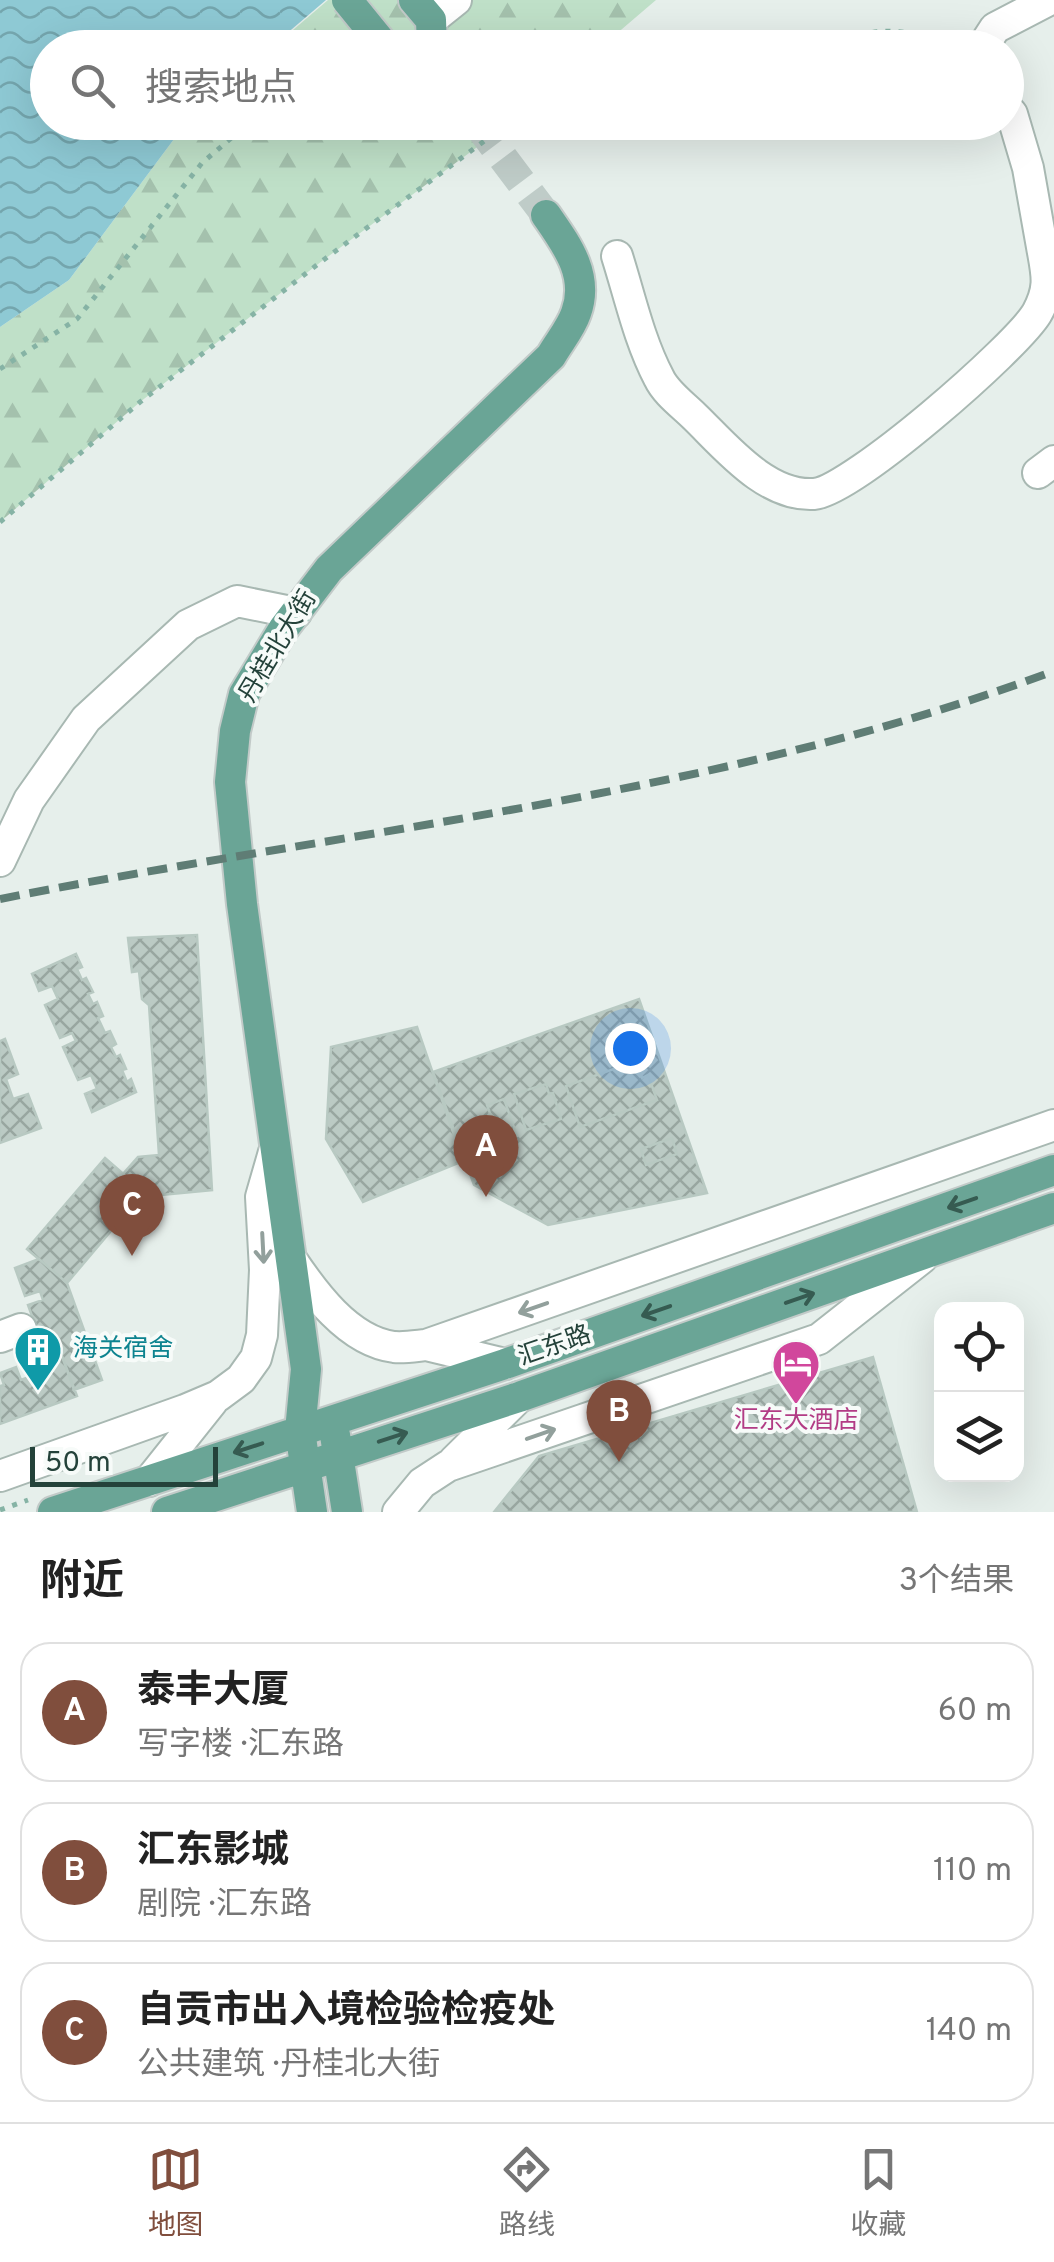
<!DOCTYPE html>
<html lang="zh">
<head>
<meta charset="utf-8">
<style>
	:root { --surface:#fff; --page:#f2f2f2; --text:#222; --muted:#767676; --line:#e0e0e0; --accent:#804e3d }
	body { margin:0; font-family:Overpass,"Noto Sans SC",sans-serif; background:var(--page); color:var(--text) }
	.controls { position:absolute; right:30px; bottom:30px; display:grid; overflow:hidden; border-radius:20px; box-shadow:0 10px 40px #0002 }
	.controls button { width:90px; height:90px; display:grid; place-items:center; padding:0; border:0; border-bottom:2px solid var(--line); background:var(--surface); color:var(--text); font:50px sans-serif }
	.scale { position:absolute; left:30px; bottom:25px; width:188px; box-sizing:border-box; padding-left:10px; border:5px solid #24423a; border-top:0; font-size:28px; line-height:35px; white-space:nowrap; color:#24423a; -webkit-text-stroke:8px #f7fbf9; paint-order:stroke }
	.you { position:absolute; left:630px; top:1048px; width:35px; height:35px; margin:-25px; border:8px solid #fff; border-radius:50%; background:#1a73e8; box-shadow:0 0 0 15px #1a73e833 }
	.badge { display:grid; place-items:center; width:65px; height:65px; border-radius:50%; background:var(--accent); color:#fff; font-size:32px; font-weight:700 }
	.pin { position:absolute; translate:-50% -82px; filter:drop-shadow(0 2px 5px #0008) }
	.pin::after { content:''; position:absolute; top:52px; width:35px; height:30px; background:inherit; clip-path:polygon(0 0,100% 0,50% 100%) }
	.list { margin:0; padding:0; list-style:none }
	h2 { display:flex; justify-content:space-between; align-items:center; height:130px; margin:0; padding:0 40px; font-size:42px }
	h2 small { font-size:32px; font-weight:400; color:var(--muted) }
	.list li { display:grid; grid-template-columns:65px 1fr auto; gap:30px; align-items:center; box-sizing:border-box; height:140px; margin:0 20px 20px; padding:0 20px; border:2px solid var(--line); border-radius:30px }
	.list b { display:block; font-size:38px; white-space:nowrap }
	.list p { margin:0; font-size:32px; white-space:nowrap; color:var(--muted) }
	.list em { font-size:32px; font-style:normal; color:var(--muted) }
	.icon { flex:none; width:55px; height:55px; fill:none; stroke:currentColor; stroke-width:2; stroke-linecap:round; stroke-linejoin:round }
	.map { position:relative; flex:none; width:1054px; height:1512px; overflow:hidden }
	.search { position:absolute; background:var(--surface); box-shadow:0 10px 40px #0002; left:30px; right:30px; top:30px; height:110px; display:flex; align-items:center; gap:25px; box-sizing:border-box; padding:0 35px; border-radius:55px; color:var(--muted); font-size:38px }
	.sheet { height:610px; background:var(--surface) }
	nav { display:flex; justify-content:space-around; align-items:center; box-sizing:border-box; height:140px; border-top:2px solid var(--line); background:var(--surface); font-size:28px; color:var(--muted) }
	nav a { display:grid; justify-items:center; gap:5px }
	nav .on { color:var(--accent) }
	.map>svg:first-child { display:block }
</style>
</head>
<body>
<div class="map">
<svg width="1054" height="1512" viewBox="0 0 1054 1512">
	<defs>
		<pattern id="forest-firs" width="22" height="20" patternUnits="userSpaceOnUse" patternTransform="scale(2.5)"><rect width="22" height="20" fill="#bfe0c8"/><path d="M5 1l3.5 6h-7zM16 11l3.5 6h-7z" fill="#a4c1ad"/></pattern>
		<pattern id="water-waves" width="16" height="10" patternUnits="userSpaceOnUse" patternTransform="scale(2.5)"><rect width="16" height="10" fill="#8ec9d4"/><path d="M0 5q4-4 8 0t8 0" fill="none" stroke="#74a5ad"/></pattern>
		<pattern id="building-cross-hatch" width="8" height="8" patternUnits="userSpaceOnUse" patternTransform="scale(2.5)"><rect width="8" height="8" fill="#bbcac4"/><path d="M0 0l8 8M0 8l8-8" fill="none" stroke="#98a6a0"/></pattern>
	</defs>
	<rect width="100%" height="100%" fill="#e6efeb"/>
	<path fill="url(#forest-firs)" d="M328,0h328l-55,47 -329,1z
		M186,123h324l-188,138 -182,141 -140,120v-195l69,-47z"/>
	<path fill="url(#water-waves)" d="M0,0h326l-55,47 -223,1v74l138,1 -117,157 -69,47z"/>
	<path fill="url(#building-cross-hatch)" stroke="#b8c9c2" stroke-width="2.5" d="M197,935l15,255 -72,7 4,-5 -21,-18 15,-17 21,-2 -10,-150 -7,-6 -3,-28 -7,1 -4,-34z
		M76,954l6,13 -5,2 5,11 4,-2 7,14 -5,2 5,10 4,-2 6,14 -5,2 7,15 5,-2 6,13 -5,3 5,10 4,-2 6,14 -4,1 5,12 4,-3 5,13 -44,20 -7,-18 12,-5 -6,-14 -13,5 -15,-33 13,-6 -4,-8 -12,5 -15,-33 13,-6 -6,-13 -13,5 -7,-17z
		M639,999l68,194 -159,32 -74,-40 -41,-113z
		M417,1027l46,134 -100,41 -37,-63 5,-92z
		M5,1039l13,35 -12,5 7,20 15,-5 13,34 -41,15v-102z
		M636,1061l6,17 6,-3 9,25 -77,27 -14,-41z
		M546,1084l3,10 4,-1 8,26 -35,11 -12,-36z
		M504,1099l13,37 -17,6 -13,-37z
		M672,1138l5,16 -31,11 -5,-16z
		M105,1158l39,34 -77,91 -40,-34z
		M39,1259l28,24 35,97 -28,10 -15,-42 -14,4 -17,-47 15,-5 -3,-9 -15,5 -10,-28z
		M62,1356l15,40 -77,28v-38l4,-1 -4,-12 16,-6 5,13 8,-3 -4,-11z
		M873,1357l44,155h-423l45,-56z"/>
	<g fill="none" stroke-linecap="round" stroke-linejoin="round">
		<path stroke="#bfccc8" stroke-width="30" stroke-dasharray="30 15" stroke-linecap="butt" d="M476,122l70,93"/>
		<g stroke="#a8b8b2" stroke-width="34">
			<path id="minor" d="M431,20l25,-20
				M982,48l13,-20 54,-28
				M1006,107l6,7 16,54 14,79 11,13
				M617,256c13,41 22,84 42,122 7,15 24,27 36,39 30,29 71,80 119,77 38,-3 202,-146 223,-181 14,-26 10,-38 5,-66
				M1038,473l16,-12
				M0,861l29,-61 57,-81 102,-94 49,-24 59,12
				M289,1256c24,36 59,85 105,91 10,1 22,-1 32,-2l628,-220
				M0,1337l21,-8
				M426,1345l79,19
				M454,1461l65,-64
				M0,1476l185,-66 33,-14 23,-17 15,-21 6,-23 3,-65 -4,-73 13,-45
				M149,1481l63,-79
				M398,1512l24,-29 26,-17 371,-127 103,-81"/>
		</g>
		<g stroke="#c2cac8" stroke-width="34">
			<path id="major" d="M414,0l17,20 1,28
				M335,1435l12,77
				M53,1512l452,-148 549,-194
				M167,1512l352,-115 535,-189
				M312,1512l-12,-81 6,-62 -64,-465 -12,-122 5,-51 9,-37 40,-66 45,-59 222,-213c8,-14 20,-28 25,-43 14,-38 -10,-69 -30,-98"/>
		</g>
		<path stroke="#86b3a5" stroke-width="5" stroke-dasharray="5 8" stroke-linecap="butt" d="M837,48c41,-29 76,-14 120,-3
			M0,369l77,-50 125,-156 48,-41
			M0,522l140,-120 182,-141 188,-139
			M0,1510l28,-10"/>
		<use href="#minor" stroke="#fff" stroke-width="30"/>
		<use href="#major" stroke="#6aa596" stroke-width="30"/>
		<path stroke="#5f7d75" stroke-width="8" stroke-dasharray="20 10" stroke-linecap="butt" d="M0,899c352,-70 716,-102 1054,-228"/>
		<g stroke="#c2cac8" stroke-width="34" stroke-linecap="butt">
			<path id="major-bridge" d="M347,0l39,48"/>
		</g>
		<use href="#major-bridge" stroke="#6aa596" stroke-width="30"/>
	</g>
	<defs><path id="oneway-shaft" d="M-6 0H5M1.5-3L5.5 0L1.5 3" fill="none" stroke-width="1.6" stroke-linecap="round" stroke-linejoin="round" transform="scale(2.5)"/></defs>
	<g stroke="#365b51">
		<use href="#oneway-shaft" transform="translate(962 1203) rotate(161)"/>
		<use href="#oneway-shaft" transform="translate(800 1298) rotate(-19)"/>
		<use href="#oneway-shaft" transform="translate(656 1311) rotate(161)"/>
		<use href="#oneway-shaft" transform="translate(393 1437) rotate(-18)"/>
		<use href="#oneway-shaft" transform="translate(248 1448) rotate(162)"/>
	</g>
	<g stroke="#92a09c">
		<use href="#oneway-shaft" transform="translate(263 1248) rotate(87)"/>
		<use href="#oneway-shaft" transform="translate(533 1308) rotate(161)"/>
		<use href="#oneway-shaft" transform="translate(541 1434) rotate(-19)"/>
	</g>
	<defs>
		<g id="building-pin" transform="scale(2.5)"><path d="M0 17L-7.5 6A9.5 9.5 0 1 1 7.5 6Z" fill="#0f9aa8" stroke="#f7fbf9"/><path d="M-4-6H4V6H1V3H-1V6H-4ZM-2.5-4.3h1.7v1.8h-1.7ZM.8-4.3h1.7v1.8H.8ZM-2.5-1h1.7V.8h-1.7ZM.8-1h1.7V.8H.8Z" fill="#fff"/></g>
		<g id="hotel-pin" transform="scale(2.5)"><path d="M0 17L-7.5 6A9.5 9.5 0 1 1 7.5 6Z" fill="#d1479c" stroke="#f7fbf9"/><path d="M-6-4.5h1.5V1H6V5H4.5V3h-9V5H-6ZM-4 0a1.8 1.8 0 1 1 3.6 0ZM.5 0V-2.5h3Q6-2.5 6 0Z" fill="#fff"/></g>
	</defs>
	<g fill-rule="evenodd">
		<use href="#building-pin" x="38" y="1350"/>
		<use href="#hotel-pin" x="796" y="1364"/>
	</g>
	<g text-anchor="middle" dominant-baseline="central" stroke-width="8" stroke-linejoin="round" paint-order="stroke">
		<g font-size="25" fill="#24423a" stroke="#f7fbf9">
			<text transform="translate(279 647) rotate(-59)">丹桂北大街</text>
			<text transform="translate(555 1347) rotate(-19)">汇东路</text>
		</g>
		<g font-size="25" fill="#0d838f" stroke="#f7fbf9" text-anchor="start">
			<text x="73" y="1350">海关宿舍</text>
		</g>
		<g font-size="25" fill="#b23c85" stroke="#f7fbf9">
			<text x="796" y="1422">汇东大酒店</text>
		</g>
	</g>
</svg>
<div class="controls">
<button><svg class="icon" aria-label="locate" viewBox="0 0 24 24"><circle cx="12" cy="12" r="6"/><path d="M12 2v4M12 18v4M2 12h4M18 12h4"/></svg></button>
<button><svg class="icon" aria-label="layers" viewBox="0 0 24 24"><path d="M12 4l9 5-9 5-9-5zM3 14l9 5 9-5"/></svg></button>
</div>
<div class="scale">50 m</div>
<div class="you"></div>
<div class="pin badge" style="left:486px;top:1197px">A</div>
<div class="pin badge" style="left:619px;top:1462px">B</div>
<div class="pin badge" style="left:132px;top:1256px">C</div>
<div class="search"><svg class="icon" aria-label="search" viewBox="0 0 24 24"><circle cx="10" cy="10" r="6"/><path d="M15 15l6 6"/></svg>搜索地点</div>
</div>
<section class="sheet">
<h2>附近<small>3个结果</small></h2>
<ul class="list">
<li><span class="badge">A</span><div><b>泰丰大厦</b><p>写字楼 · 汇东路</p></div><em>60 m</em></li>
<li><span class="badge">B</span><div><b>汇东影城</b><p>剧院 · 汇东路</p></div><em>110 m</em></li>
<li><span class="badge">C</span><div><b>自贡市出入境检验检疫处</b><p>公共建筑 · 丹桂北大街</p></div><em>140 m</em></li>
</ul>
</section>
<nav>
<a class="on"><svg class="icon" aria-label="map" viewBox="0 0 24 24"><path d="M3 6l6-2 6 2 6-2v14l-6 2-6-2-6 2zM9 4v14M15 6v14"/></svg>地图</a>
<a><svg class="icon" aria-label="directions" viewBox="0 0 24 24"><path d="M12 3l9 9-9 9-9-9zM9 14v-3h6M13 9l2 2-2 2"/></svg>路线</a>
<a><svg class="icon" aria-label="saved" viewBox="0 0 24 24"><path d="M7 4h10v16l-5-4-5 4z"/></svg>收藏</a>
</nav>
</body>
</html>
